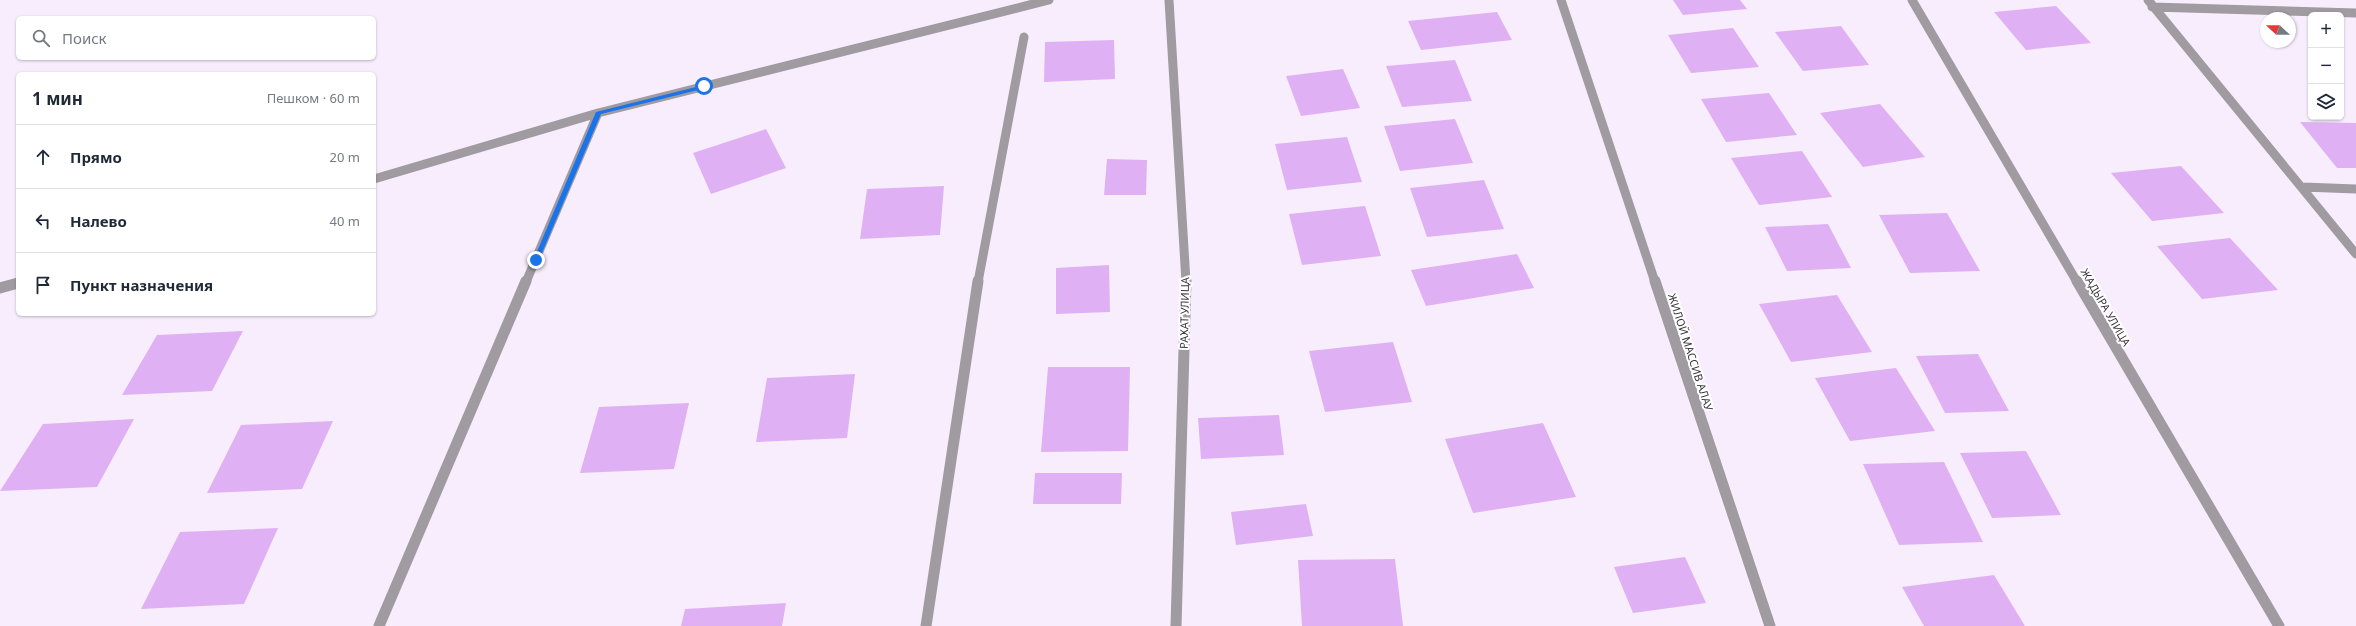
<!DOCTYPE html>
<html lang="ru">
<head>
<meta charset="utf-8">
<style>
	:root { --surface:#fff; --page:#f2f2f3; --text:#1f2937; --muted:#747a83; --line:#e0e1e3 }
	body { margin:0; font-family:"Noto Sans",sans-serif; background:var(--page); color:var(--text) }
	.controls { position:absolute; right:12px; top:12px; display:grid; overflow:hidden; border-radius:6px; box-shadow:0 1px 3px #0004 }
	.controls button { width:36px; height:36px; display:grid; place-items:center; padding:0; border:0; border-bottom:1px solid var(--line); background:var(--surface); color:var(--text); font:20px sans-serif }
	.compass { position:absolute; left:2260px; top:12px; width:36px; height:36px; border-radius:50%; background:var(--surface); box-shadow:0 1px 3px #0004; rotate:292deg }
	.stop { position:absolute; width:12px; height:12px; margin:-9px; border:3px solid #1a73e8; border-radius:50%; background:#fff }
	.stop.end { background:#1a73e8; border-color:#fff; box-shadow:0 1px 4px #0008 }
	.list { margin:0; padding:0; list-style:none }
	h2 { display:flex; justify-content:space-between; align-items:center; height:52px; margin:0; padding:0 16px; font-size:17px }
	h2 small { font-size:13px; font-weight:400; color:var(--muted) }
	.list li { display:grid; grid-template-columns:26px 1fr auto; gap:12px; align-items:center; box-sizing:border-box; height:64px; padding:0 16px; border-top:1px solid var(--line) }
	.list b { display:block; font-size:15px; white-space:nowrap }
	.list em { font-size:13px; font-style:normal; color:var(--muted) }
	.icon { flex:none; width:22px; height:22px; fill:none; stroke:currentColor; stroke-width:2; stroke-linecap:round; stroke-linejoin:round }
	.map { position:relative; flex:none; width:2356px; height:626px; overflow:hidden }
	.search { position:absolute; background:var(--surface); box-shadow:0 1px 3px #0004; left:16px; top:16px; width:360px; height:44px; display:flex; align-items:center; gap:10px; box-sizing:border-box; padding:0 14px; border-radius:6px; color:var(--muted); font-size:15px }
	.panel { position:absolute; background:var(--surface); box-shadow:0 1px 3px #0004; left:16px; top:72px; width:360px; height:244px; border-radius:6px }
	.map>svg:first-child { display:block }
</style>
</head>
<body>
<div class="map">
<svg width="2356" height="626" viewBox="0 0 2356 626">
	<rect width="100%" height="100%" fill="#f8edfd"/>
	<path fill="#dfb1f4" d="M1673,0h67l7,9 -64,6z
		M2056,6l35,37 -65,7 -32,-38z
		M1497,12l15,28 -91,10 -13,-29z
		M1841,26l28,39 -66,6 -28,-39z
		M1733,28l26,39 -68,6 -23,-38z
		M1114,40l1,39 -71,3 1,-40z
		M1455,60l17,41 -70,6 -16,-41z
		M1343,69l17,39 -59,8 -15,-40z
		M1769,93l28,42 -71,7 -25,-43z
		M1880,104l45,53 -62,10 -43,-54z
		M1455,119l18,44 -73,8 -16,-45z
		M2300,122l56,1v45h-19z
		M766,129l20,39 -75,26 -18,-41z
		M1347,137l15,45 -75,8 -12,-46z
		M1802,151l30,46 -73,8 -28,-47z
		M1107,159l40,1 -1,35h-42z
		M2181,166l43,47 -72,8 -41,-48z
		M1484,180l20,49 -77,8 -17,-49z
		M944,186l-4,49 -80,4 7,-50z
		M1365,206l16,50 -79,9 -13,-51z
		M1947,213l33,58 -70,2 -31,-58z
		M1828,224l23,44 -64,3 -22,-44z
		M2230,238l48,52 -76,9 -45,-53z
		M1517,254l17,34 -108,18 -15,-36z
		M1109,265l1,47 -54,2v-46z
		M1837,295l35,57 -81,10 -32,-58z
		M243,331l-31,60 -90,4 35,-60z
		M1393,342l19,60 -87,10 -16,-61z
		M1978,354l31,57 -64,2 -29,-57z
		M1048,367h82l-2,84 -87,1z
		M1896,368l39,63 -85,10 -35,-63z
		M855,374l-8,64 -91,4 11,-64z
		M689,403l-15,66 -94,4 19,-66z
		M1279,415l5,40 -83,4 -3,-41z
		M134,419l-37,68 -97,4 43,-67z
		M333,421l-31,68 -95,4 34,-68z
		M1543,423l33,74 -103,16 -28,-74z
		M2026,451l35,64 -69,3 -32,-65z
		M1944,462l39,80 -84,3 -36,-81z
		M1035,473h87l-1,31h-88z
		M1306,504l7,32 -77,9 -5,-33z
		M278,528l-34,76 -103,5 39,-77z
		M1685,557l21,46 -73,10 -19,-46z
		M1395,559l8,67h-101l-4,-66z
		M1994,575l31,51h-101l-22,-39z
		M786,603l-4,23h-101l4,-17z"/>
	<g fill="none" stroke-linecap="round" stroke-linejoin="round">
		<path stroke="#9f9ba1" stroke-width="9" d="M1169,0l17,282
			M1561,0l94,282
			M1912,0l165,282
			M2148,0l208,254
			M2152,7l204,6
			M374,179l224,-66 451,-113
			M2303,187l53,2
			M526,282l72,-169
			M978,282l46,-245"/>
		<path stroke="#9f9ba1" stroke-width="11" d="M1655,281l115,345
			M2077,281l202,345
			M0,288l18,-5
			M379,626l147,-345
			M926,626l52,-345
			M1176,626l10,-345"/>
	</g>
	<path fill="#1a73e8" d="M704,85l2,3 -105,26 -62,146 -6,1 63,-149z"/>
	<g text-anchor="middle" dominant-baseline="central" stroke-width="4" stroke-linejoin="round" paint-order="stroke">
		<g font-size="11" fill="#39343b" stroke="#fff">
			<text transform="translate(2106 307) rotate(60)">ЖАДЫРА УЛИЦА</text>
			<text transform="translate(1184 313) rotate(-89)">РАХАТ УЛИЦА</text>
			<text transform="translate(1691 352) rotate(72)">ЖИЛОЙ МАССИВ АЛАУ</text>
		</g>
	</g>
</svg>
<div class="controls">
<button>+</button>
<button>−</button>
<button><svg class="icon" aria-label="layers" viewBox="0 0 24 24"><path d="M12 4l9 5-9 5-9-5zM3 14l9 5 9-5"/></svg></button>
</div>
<svg class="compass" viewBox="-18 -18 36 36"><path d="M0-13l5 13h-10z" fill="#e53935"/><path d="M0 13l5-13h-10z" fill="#747a83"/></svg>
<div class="stop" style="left:704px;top:86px"></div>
<div class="stop end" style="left:536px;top:260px"></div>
<div class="search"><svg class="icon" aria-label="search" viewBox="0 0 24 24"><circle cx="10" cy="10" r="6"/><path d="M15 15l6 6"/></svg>Поиск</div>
<section class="panel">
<h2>1 мин<small>Пешком · 60 m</small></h2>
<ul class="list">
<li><svg class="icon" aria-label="ahead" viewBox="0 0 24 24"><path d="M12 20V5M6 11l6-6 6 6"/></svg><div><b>Прямо</b></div><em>20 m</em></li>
<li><svg class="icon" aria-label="left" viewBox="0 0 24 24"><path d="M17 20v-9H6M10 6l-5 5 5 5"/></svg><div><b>Налево</b></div><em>40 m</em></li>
<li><svg class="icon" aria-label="arrive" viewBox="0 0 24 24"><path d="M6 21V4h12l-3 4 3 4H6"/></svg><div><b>Пункт назначения</b></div></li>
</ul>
</section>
</div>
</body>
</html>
